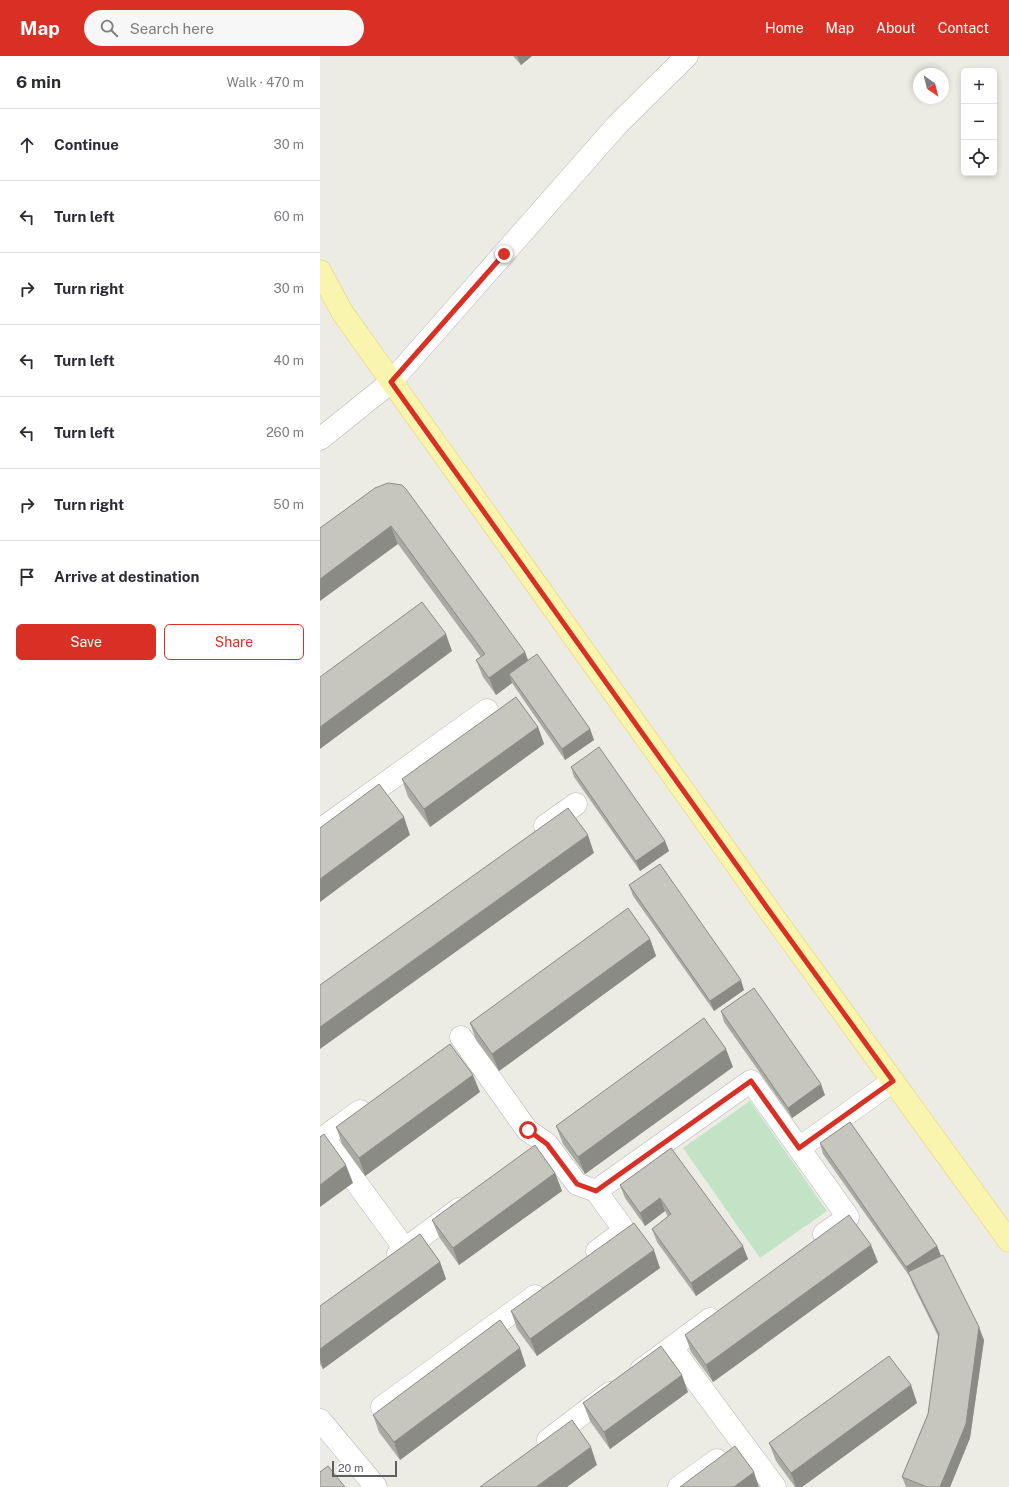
<!DOCTYPE html>
<html lang="en">
<head>
<meta charset="utf-8">
<style>
	:root { --surface:#fff; --page:#f7f7f7; --text:#2b2b33; --muted:#7c7c81; --line:#e1e1e2; --accent:#d93025 }
	body { margin:0; font-family:"Public Sans",sans-serif; background:var(--page); color:var(--text) }
	.controls { position:absolute; right:12px; top:12px; display:grid; overflow:hidden; border-radius:6px; box-shadow:0 2px 6px #0003 }
	.controls button { width:36px; height:36px; display:grid; place-items:center; padding:0; border:0; border-bottom:1px solid var(--line); background:var(--surface); color:var(--text); font:20px sans-serif }
	.compass { position:absolute; left:593px; top:12px; width:36px; height:36px; border-radius:50%; background:var(--surface); box-shadow:0 2px 6px #0003; rotate:145deg }
	.scale { position:absolute; left:12px; bottom:10px; width:65px; box-sizing:border-box; padding-left:4px; border:2px solid #5c5f64; border-top:0; font-size:11px; line-height:14px; white-space:nowrap; color:#5c5f64; -webkit-text-stroke:3px #fff; paint-order:stroke }
	.stop { position:absolute; width:12px; height:12px; margin:-9px; border:3px solid #d93025; border-radius:50%; background:#fff }
	.stop.end { background:#d93025; border-color:#fff; box-shadow:0 1px 4px #0008 }
	.list { margin:0; padding:0; list-style:none }
	h2 { display:flex; justify-content:space-between; align-items:center; height:52px; margin:0; padding:0 16px; font-size:17px }
	h2 small { font-size:13px; font-weight:400; color:var(--muted) }
	.list li { display:grid; grid-template-columns:26px 1fr auto; gap:12px; align-items:center; box-sizing:border-box; height:72px; padding:0 16px; border-top:1px solid var(--line) }
	.list b { display:block; font-size:15px; white-space:nowrap }
	.list em { font-size:13px; font-style:normal; color:var(--muted) }
	.actions { display:flex; gap:8px; padding:12px 16px }
	.actions a { flex:1; padding:9px 0; border:1px solid var(--accent); border-radius:6px; text-align:center; font-size:14px; color:var(--accent) }
	.actions .main { background:var(--accent); color:#fff }
	.icon { flex:none; width:22px; height:22px; fill:none; stroke:currentColor; stroke-width:2; stroke-linecap:round; stroke-linejoin:round }
	.map { position:relative; flex:none; width:689px; height:1431px; overflow:hidden }
	header { display:flex; align-items:center; gap:24px; box-sizing:border-box; height:56px; padding:0 20px; background:var(--accent); color:#fff }
	header strong { font-size:19px }
	nav { display:flex; gap:22px; margin-inline-start:auto; font-size:14px }
	.search { width:280px; height:36px; background:var(--page); display:flex; align-items:center; gap:10px; box-sizing:border-box; padding:0 14px; border-radius:22px; color:var(--muted); font-size:15px }
	main { display:flex }
	aside { flex:1; background:var(--surface) }
	.map>svg:first-child { display:block }
</style>
</head>
<body>
<header>
<strong>Map</strong>
<div class="search"><svg class="icon" aria-label="search" viewBox="0 0 24 24"><circle cx="10" cy="10" r="6"/><path d="M15 15l6 6"/></svg>Search here</div>
<nav><a>Home</a><a>Map</a><a>About</a><a>Contact</a></nav>
</header>
<main>
<aside>
<h2>6 min<small>Walk · 470 m</small></h2>
<ul class="list">
<li><svg class="icon" aria-label="ahead" viewBox="0 0 24 24"><path d="M12 20V5M6 11l6-6 6 6"/></svg><div><b>Continue</b></div><em>30 m</em></li>
<li><svg class="icon" aria-label="left" viewBox="0 0 24 24"><path d="M17 20v-9H6M10 6l-5 5 5 5"/></svg><div><b>Turn left</b></div><em>60 m</em></li>
<li><svg class="icon" aria-label="right" viewBox="0 0 24 24"><path d="M7 20v-9h11M14 6l5 5-5 5"/></svg><div><b>Turn right</b></div><em>30 m</em></li>
<li><svg class="icon" aria-label="left" viewBox="0 0 24 24"><path d="M17 20v-9H6M10 6l-5 5 5 5"/></svg><div><b>Turn left</b></div><em>40 m</em></li>
<li><svg class="icon" aria-label="left" viewBox="0 0 24 24"><path d="M17 20v-9H6M10 6l-5 5 5 5"/></svg><div><b>Turn left</b></div><em>260 m</em></li>
<li><svg class="icon" aria-label="right" viewBox="0 0 24 24"><path d="M7 20v-9h11M14 6l5 5-5 5"/></svg><div><b>Turn right</b></div><em>50 m</em></li>
<li><svg class="icon" aria-label="arrive" viewBox="0 0 24 24"><path d="M6 21V4h12l-3 4 3 4H6"/></svg><div><b>Arrive at destination</b></div></li>
</ul>
<div class="actions"><a class="main">Save</a><a>Share</a></div>
</aside>
<div class="map">
<svg width="689" height="1431" viewBox="0 0 689 1431">
	<rect width="100%" height="100%" fill="#edece4"/>
	<path fill="#c3e3c6" d="M430,1045l77,110 -67,47 -77,-110z"/>
	<g fill="none" stroke-linecap="round" stroke-linejoin="round">
		<g stroke="#b5b6ba" stroke-width="23">
			<path id="minor" d="M0,383l71,-57 226,-257 70,-69
				M225,770l31,-22
				M0,774l167,-120
				M141,981l66,93 20,14 30,40 19,7 26,36 -2,7 -23,17
				M0,1084l40,-29
				M11,1092l74,101
				M479,1092l94,-67
				M276,1135l155,-110 97,136 -24,17
				M78,1198l61,-45
				M352,1292l103,139
				M321,1314l69,-51
				M62,1351l153,-111
				M0,1364l56,67
				M228,1384l62,-47
				M359,1431l38,-27"/>
		</g>
		<g stroke="#e6d165" stroke-width="23">
			<path id="major" d="M0,215l22,41 426,597 241,332"/>
		</g>
		<use href="#minor" stroke="#fff" stroke-width="22"/>
		<use href="#major" stroke="#f9f5ae" stroke-width="22"/>
	</g>
	<path fill="#aaaaa4" d="M193,0h19l-11,9z
		M55,432l150,164 3,8 62,69 4,11 -29,20 -53,-77 -16,12 -13,-18 -7,-17 5,-3 -83,-113z
		M218,671l6,17 -114,83 -22,-30 -6,-18z
		M251,711l94,74 4,10 -29,20 -66,-94z
		M309,829l115,105 -30,21 -81,-115z
		M330,883l6,17 -157,115 -23,-31 -6,-17z
		M401,955l104,84 -33,23 -68,-96z
		M413,1011l-148,107 -22,-30 -7,-18z
		M160,1036l-115,84 -23,-32 -6,-17z
		M500,1087l117,103 4,10 43,84 -14,98 -20,49h-44l-4,-10 26,-63 10,-78 -25,-51 -3,-8 -87,-123z
		M351,1092l77,111 -52,37 -39,-54 -5,-13 16,-12 -3,-6 -20,15 -20,-28 -5,-13z
		M235,1117l7,18 -103,74 -20,-28 -7,-17z
		M120,1206l6,17 -123,90 -3,-5v-58z
		M558,1206l-165,120 -22,-30 -6,-17z
		M340,1212l-123,88 -20,-27 -6,-18z
		M206,1310l-126,94 -21,-28 -6,-17z
		M591,1329l6,18 -115,84h-7l-19,-26 -7,-18z
		M368,1336l-78,57 -20,-28 -7,-18z"/>
	<path fill="#8b8b86" d="M197,0h15l-11,9z
		M71,470l7,18 -78,57v-22z
		M126,578l6,17 -132,98v-22z
		M205,596l6,17 -22,5 3,9 -16,12 -7,-17z
		M218,671l6,17 -114,83 -6,-18z
		M270,673l4,11 -29,20 -3,-11z
		M84,761l6,18 -90,67v-23z
		M268,779l6,18 -274,196v-22z
		M345,785l4,10 -29,20 -4,-10z
		M330,883l6,17 -157,115 -7,-17z
		M421,924l3,10 -30,21 -4,-10z
		M406,993l7,18 -148,107 -7,-17z
		M153,1019l7,17 -115,84 -6,-18z
		M501,1028l4,11 -33,23 -4,-10z
		M26,1109l7,18 -33,24v-22z
		M235,1117l7,18 -103,74 -6,-17z
		M340,1142l5,13 -20,15 -5,-13z
		M551,1189l7,17 -165,120 -7,-17z
		M423,1190l5,13 -52,37 -5,-13z
		M617,1190l4,10 -32,17 -3,-6z
		M334,1194l6,18 -123,88 -7,-17z
		M120,1206l6,17 -123,90 -3,-10v-10z
		M659,1271l5,13 -14,98 -20,49h-10z
		M200,1292l6,18 -126,94 -6,-18z
		M362,1319l6,17 -78,57 -6,-17z
		M591,1329l6,18 -115,84h-6l-5,-14z
		M271,1391l6,18 -30,22h-31z
		M434,1416l5,15h-25z"/>
	<path fill="#c6c6bf" stroke="#8b8b86" d="M68,427l14,2 4,4 119,163 -36,26 -13,-18 9,-6 -94,-128 -71,53v-51l55,-40z
		M102,546l24,32 -126,93v-50z
		M217,598l53,75 -28,20 -53,-75z
		M196,641l22,30 -114,82 -22,-30z
		M279,691l66,94 -29,20 -65,-94z
		M59,728l25,33 -84,62v-51z
		M248,752l20,27 -268,192v-42z
		M340,808l81,116 -31,21 -81,-116z
		M308,852l22,31 -158,115 -22,-31z
		M434,932l67,96 -33,24 -67,-97z
		M384,962l22,31 -148,108 -22,-31z
		M130,988l23,31 -114,83 -23,-31z
		M530,1066l87,124 -31,21 -86,-124z
		M4,1078l22,31 -26,20v-48z
		M215,1089l20,28 -102,75 -21,-28z
		M351,1092l72,98 -52,37 -39,-54 19,-15 -11,-16 -20,15 -20,-28z
		M529,1159l22,30 -165,120 -21,-30z
		M314,1167l20,27 -124,89 -19,-28z
		M100,1178l20,28 -120,87v-43z
		M623,1199l36,72 -13,97 -26,63h-13l-25,-10 26,-63 11,-80 -31,-62z
		M180,1264l20,28 -126,94 -21,-27z
		M341,1290l21,29 -78,57 -21,-29z
		M569,1300l22,29 -120,88 -22,-30z
		M252,1364l19,27 -55,40h-56z
		M415,1390l19,26 -20,15h-54z
		M8,1410l17,21h-25v-15z"/>
	<g fill="none" stroke-linecap="round" stroke-linejoin="round">
		<path stroke="#d93025" stroke-width="5" d="M184,198l-113,128 377,527 125,172 -94,67 -48,-67 -155,110 -19,-7 -30,-40 -19,-14"/>
	</g>
</svg>
<div class="controls">
<button>+</button>
<button>−</button>
<button><svg class="icon" aria-label="locate" viewBox="0 0 24 24"><circle cx="12" cy="12" r="6"/><path d="M12 2v4M12 18v4M2 12h4M18 12h4"/></svg></button>
</div>
<svg class="compass" viewBox="-18 -18 36 36"><path d="M0-13l5 13h-10z" fill="#e53935"/><path d="M0 13l5-13h-10z" fill="#7c7c81"/></svg>
<div class="scale">20 m</div>
<div class="stop" style="left:208px;top:1074px"></div>
<div class="stop end" style="left:184px;top:198px"></div>
</div>
</main>
</body>
</html>
